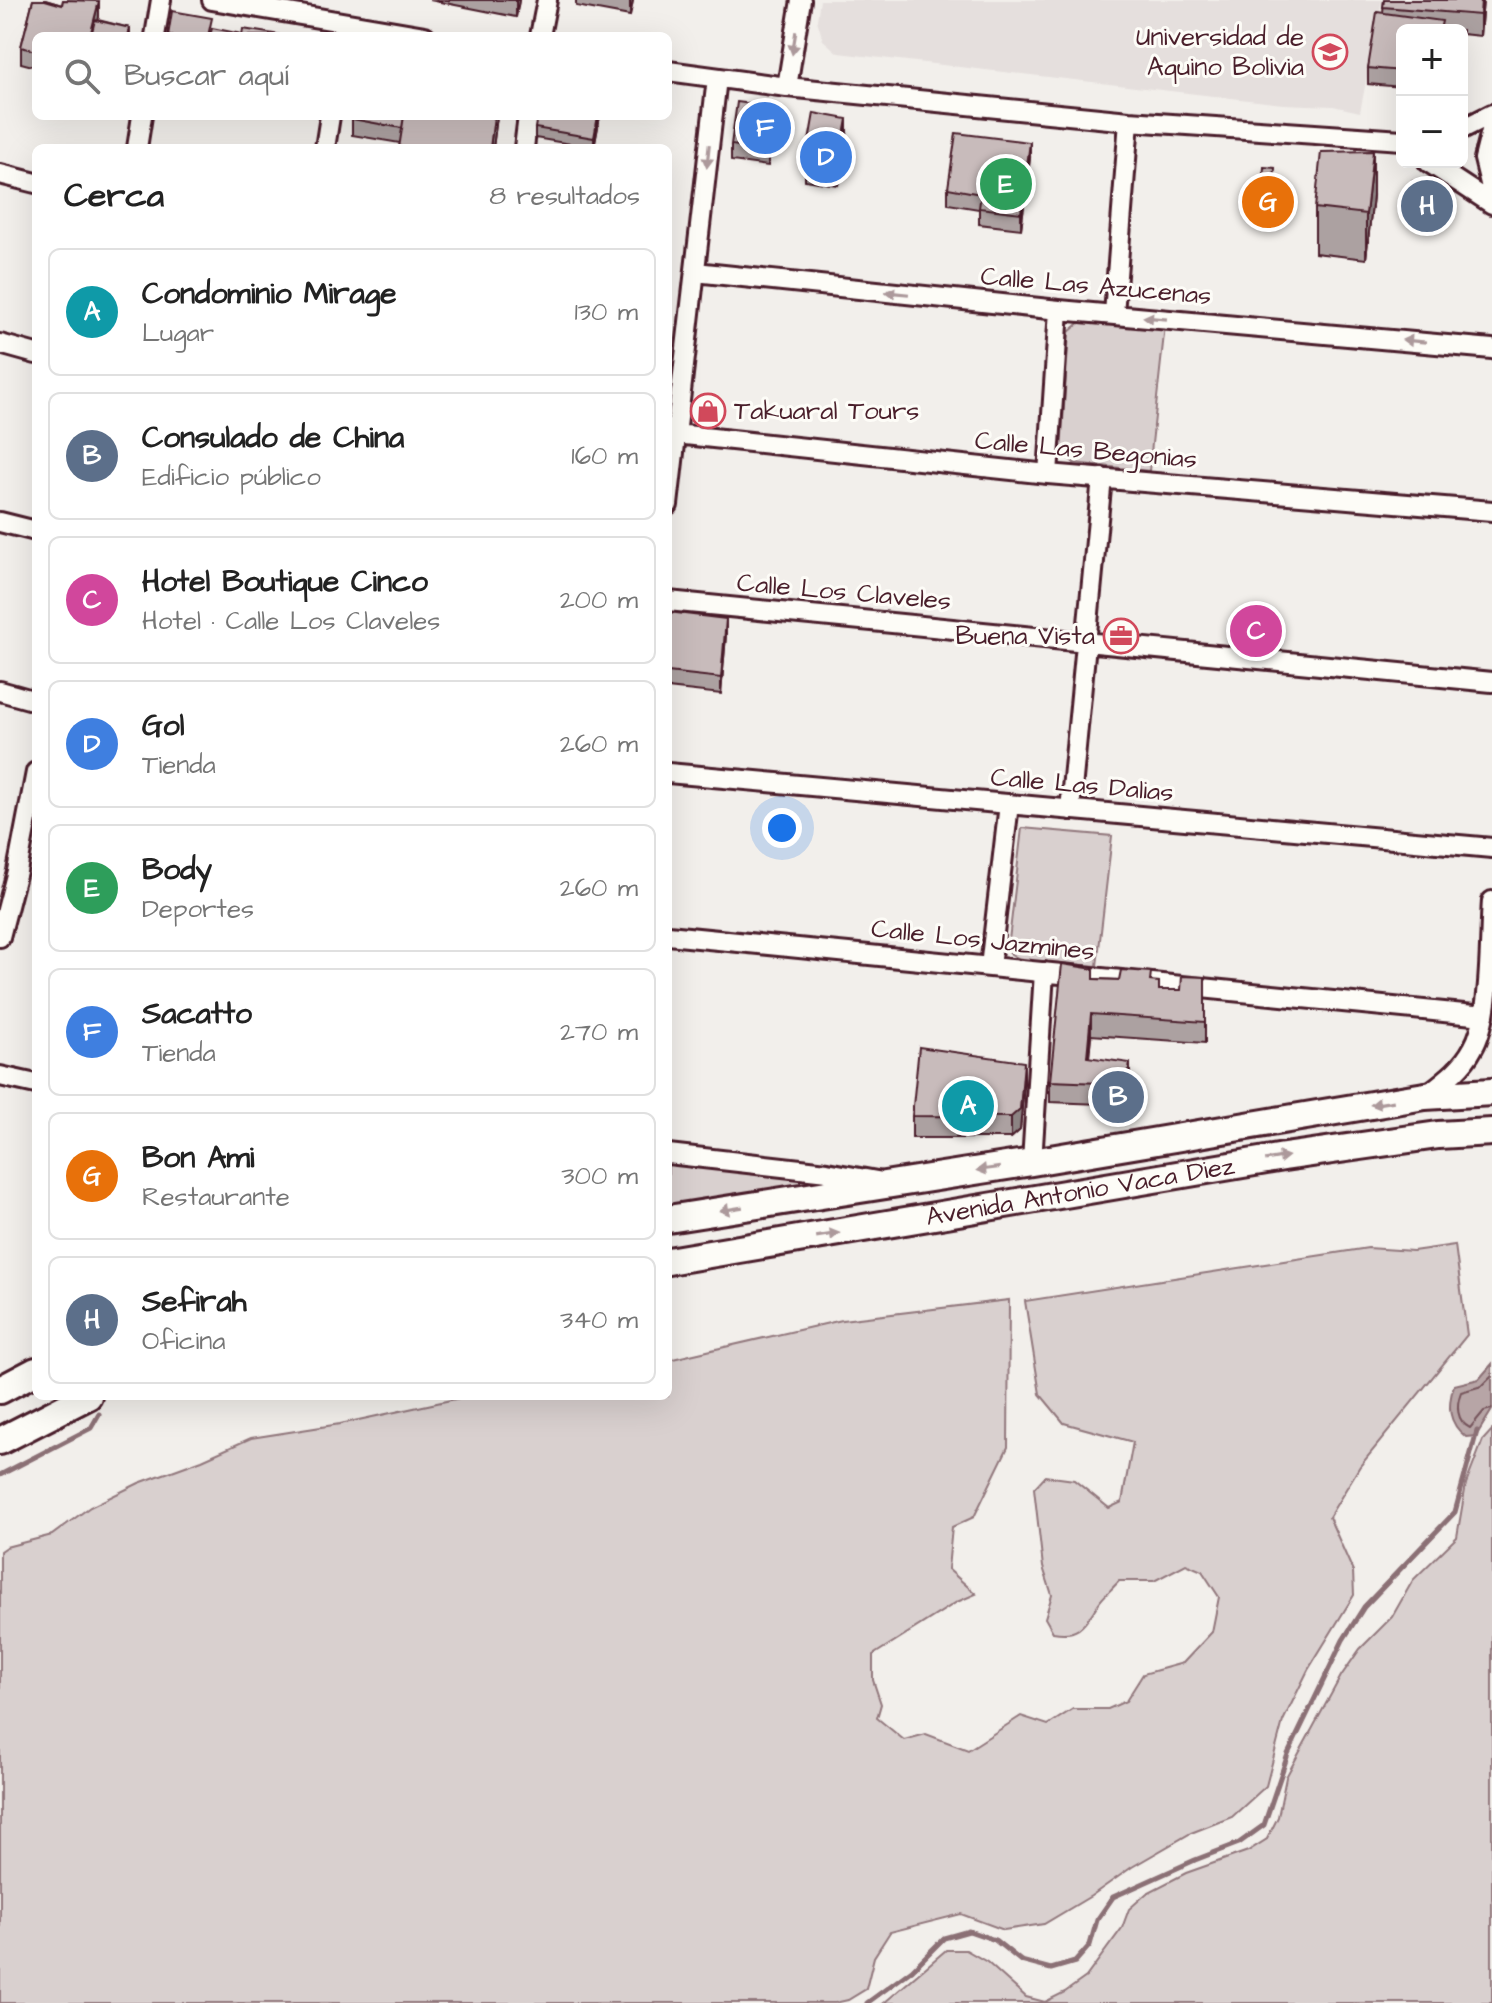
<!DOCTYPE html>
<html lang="es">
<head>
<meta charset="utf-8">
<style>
	:root { --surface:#fff; --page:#f2f2f2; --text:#222; --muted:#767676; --line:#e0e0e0; --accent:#b45309 }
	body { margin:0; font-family:"Architects Daughter",sans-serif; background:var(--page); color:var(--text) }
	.controls { position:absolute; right:24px; top:24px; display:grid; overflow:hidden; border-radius:12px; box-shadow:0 8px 32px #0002 }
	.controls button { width:72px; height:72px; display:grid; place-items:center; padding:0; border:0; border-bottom:2px solid var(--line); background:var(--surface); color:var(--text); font:40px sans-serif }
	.you { position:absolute; left:782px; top:828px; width:28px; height:28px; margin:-20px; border:6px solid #fff; border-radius:50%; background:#1a73e8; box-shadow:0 0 0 12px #1a73e833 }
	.badge { display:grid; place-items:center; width:52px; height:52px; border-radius:50%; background:var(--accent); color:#fff; font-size:26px; font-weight:700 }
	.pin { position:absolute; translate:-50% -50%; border:4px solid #fff; box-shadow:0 2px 8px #0006 }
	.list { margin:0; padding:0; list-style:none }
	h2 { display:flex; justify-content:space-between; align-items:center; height:104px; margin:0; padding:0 32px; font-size:34px }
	h2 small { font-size:26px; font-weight:400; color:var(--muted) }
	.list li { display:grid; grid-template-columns:52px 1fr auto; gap:24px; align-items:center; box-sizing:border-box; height:128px; margin:0 16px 16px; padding:0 16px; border:2px solid var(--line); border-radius:12px }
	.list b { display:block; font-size:30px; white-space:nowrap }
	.list p { margin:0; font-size:26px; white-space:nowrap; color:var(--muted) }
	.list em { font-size:26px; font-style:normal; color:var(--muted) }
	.icon { flex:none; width:44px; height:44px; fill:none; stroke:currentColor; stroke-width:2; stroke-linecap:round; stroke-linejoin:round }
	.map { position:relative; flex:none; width:1492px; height:2003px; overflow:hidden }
	.search { position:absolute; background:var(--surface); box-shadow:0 8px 32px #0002; left:32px; top:32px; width:640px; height:88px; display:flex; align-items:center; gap:20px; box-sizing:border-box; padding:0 28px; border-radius:12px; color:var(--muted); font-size:30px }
	.panel { position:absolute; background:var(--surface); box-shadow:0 8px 32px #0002; left:32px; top:144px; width:640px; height:1256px; border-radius:12px }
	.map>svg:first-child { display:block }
</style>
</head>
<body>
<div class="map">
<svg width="1492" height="2003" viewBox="0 0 1492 2003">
	<rect width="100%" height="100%" fill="#f2efeb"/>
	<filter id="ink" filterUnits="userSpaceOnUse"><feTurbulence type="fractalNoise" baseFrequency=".0125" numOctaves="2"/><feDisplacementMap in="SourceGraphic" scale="16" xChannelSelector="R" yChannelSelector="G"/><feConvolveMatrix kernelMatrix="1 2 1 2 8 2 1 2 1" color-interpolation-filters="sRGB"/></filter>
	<g filter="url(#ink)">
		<path fill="#e5dfdd" d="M820,0h562l-22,112 -27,-6 -50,-2 -445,-51 -15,-13 -6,-20z"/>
		<path fill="#d9d0cf" stroke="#92787d" stroke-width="2" d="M1083,320l82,5 -16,146 -75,-8 -13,-12 8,-119z
			M1022,828l90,8 -15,130 -76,-6 -10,-6 -3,-5z
			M668,1162l164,16 -164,29z
			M1455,1245l12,90 -107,131 -31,51 24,54 1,24 -46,75 -25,51 -17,65 -34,31 -41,16 -59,34 -41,29 -47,28 -40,6 -43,-16 -71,18 -16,25 -8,32 -18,11 -13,3h-835v-452l6,-4 46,-12 38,-28 49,-24 63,-23 49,-22 89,-14 129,-28h199v-36l174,-40 167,-20 -1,147 -34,70 -22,10 -4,42 28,25 -19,8 -84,53v25l8,24 -4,14 27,22 22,-6 42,16 53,-34 27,9 25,-16h35l18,-8 17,-27 40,-11 29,-31 7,-35 -17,-26 -16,-7 -32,17h-35c-6,7 -13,13 -18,19 -15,20 -18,38 -48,32l-8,-14 7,-23 -9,-28 -9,-79 11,-12 29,4 35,28 13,-6 11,-60 -69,-19 -24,-29 -15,-93 343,-53 45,3z
			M1492,1430v573h-608l62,-53h20l21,12 39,35 19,5 20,-10 21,-15 36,-49 7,-19 18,-16 39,-20 62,-22 19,-12 11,-22 8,-40 55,-101 19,-27 32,-32 21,-37 44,-43 9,-53 17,-44z"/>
		<path fill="#b7a5a6" stroke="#8b6f75" stroke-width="2" d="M1492,1364v46l-16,26 -10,1c-18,-14 -19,-31 -12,-52l25,-6z"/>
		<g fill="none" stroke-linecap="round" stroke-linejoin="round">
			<path stroke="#76555c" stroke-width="2" d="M1492,1376l-10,10 -21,6c-5,13 -5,29 9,36l14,-17 8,-2"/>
			<path stroke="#8b6f75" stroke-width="5" d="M0,1475l91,-47 8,-14
				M867,2003l45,-33 32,-32 25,-7 26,9 26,21 30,8 24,-7 15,-17 7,-25 16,-23 82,-37 44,-17 25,-18 24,-71 55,-114 21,-33 91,-95 22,-81"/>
			<g stroke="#4a1f2b" stroke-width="24">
				<path id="minor" d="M212,0l213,36
					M155,36l6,-36
					M540,36l7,-36
					M668,71l119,16 342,34 273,19
					M787,87l14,-87
					M1492,127l-8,32 8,33
					M1462,129l30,-15
					M137,148l5,-32
					M325,148l5,-32
					M524,148l4,-32
					M1428,162l64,42
					M0,174l36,9
					M695,272l364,38 433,39
					M1114,314l15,-193
					M0,344l36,10
					M676,434l372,40 444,37
					M1048,474l11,-164
					M668,505l49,-427
					M0,522l36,9
					M668,601l824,81
					M0,691l36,10
					M668,773l824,75
					M1070,810l32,-332
					M668,935l816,81
					M0,937l17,-66 19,-99
					M990,967l19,-163
					M0,1076l36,8
					M1425,1096c18,-14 37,-27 48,-48 19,-32 16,-108 19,-147
					M668,1154l159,18 50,9
					M1032,1162l12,-190"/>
			</g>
			<g stroke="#4a1f2b" stroke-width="32">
				<g id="highway">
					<path d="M668,1219l364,-57 393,-66 67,-4"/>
					<path id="s1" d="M668,1261l616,-104 154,-22 54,-3"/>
					<path d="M0,1390l36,-19"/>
					<path d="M0,1441l88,-45"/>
				</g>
			</g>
			<use href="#minor" stroke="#fdfcf7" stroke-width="18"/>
			<use href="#highway" stroke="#fdfcf7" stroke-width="26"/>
		</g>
		<path fill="#aca1a1" stroke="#4a1f2b" stroke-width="2" d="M33,0h12l17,5 1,-5 36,1 -1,19 32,8v8h-94v31l-15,-4v-16z
			M430,0h89l-3,17z
			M576,0h57l-3,16 -54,-10z
			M1384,0h99l-3,36 -18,-2v-4h-60v57l-34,-3v-16l15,-55z
			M497,116l-4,32h-94l1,-5 -48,-8v-16z
			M600,116l-6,32 -59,-10v-10z
			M774,123l-6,43 -37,-5v-16z
			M847,135l-9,50 -33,-5v-16z
			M1030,158l-9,71 -42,-5v-15l-31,-5v-16z
			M1275,178l-3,48 -11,-1v-11z
			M1408,193l34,8 -5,18 -18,-5v-7l-11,-3z
			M1373,196l-7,63 -51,-6v-45z
			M668,612l58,23 -5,59 -53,-6z
			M1205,977v66l-114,-8 -2,22 41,27 -3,21 -77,-3v-21l44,-102 57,2 8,9h22z
			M1024,1083l-4,47 -9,8h-99v-22z"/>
		<path fill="#8c8383" stroke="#4a1f2b" stroke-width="2" d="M516,0h3l-3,17z
			M630,0h3l-3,16z
			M1481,0h2l-3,36v-21z
			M99,1v16l-5,19h-4z
			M774,107v16l-6,43v-16z
			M494,116h3l-4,32h-3z
			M598,116h2l-6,32v-10z
			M847,119v16l-9,50v-16z
			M1030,142v16l-9,71v-16z
			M1373,151v45l-7,63v-45z
			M1442,190v11l-5,18v-10z
			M726,619v16l-5,59v-16z
			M1091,1014v21l-4,43v-21z
			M1024,1062v21l-4,47 -9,8v-21z
			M1130,1063v21l-3,21v-21z"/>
		<path fill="#c8bbbb" stroke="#4a1f2b" stroke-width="2" d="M33,0h12l17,5 1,-5 36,1 -9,35h-54v15l-15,-4z
			M1384,0h97l-1,15 -97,-8z
			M172,11l40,7 -4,18h-40z
			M1377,12l65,9 -2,9h-38v41l-34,-3z
			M95,20l35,8 -2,8h-37z
			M212,28l30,6v2h-32z
			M243,29l43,7h-44z
			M737,102l37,5 -6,43 -37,-5z
			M814,113l33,6 -9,50 -33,-5z
			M353,116h51l-2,12 -50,-9z
			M404,116h90l-4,32h-91z
			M537,116h61l-4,22 -59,-10z
			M956,133l74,9 -9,71 -42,-5 2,-14 -33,-6z
			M1373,151l-7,63 -51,-6 6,-56z
			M1264,167l11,1 -3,47 -11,-1z
			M1412,181l30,9 -5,19 -18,-5v-8l-11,-3z
			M668,612l58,7 -5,59 -53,-6z
			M1062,964l32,5v10l25,1 2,-10 30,2 -1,9 9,1v8h22l1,-14 23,1v45l-114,-8 -4,43 43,6 -3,21 -77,-3z
			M919,1047l105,15 -4,47 -9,8 -99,-1z"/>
		<defs><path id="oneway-solid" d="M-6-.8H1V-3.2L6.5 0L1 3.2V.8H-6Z" transform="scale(2)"/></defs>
		<g fill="#ac999b">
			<use href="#oneway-solid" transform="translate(794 43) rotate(99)"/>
			<use href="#oneway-solid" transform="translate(708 156) rotate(96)"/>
			<use href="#oneway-solid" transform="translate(897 293) rotate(-174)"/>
			<use href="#oneway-solid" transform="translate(1155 318) rotate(-175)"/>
			<use href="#oneway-solid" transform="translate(1414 341) rotate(-175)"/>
			<use href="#oneway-solid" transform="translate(1382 1103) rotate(171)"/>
			<use href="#oneway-solid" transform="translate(1277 1158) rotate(-9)"/>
			<use href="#oneway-solid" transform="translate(988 1169) rotate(172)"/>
			<use href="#oneway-solid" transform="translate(731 1209) rotate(171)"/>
			<use href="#oneway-solid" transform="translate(828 1235) rotate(-9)"/>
		</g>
	</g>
	<defs>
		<g id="university-ring" transform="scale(1.8)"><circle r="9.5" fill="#fdfcf7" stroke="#d1495b" stroke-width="1.5"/><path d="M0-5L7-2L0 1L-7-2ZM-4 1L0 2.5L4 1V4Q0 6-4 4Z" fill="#d1495b"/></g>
		<g id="shop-ring" transform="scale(1.8)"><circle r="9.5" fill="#fdfcf7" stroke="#d1495b" stroke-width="1.5"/><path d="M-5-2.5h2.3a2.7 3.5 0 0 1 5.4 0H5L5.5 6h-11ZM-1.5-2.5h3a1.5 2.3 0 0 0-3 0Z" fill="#d1495b"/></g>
		<g id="office-ring" transform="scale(1.8)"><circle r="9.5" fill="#fdfcf7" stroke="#d1495b" stroke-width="1.5"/><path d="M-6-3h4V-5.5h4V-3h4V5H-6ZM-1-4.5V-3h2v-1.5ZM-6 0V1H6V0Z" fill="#d1495b"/></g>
	</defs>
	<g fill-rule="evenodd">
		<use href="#university-ring" x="1330" y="52"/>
		<use href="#shop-ring" x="708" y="411"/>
		<use href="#office-ring" x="1121" y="636"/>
	</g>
	<g text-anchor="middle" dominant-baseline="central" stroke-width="6" stroke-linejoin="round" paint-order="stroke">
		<g font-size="26" fill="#4a1f2b" stroke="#fdfcf7" text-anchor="end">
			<text x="1304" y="37">Universidad de<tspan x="1304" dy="30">Aquino Bolivia</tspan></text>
			<text x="734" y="411" text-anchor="start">Takuaral Tours</text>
			<text x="1095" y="636">Buena Vista</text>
		</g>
		<g font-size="26" fill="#4a1f2b" stroke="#fdfcf7">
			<text transform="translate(1096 286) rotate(5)">Calle Las Azucenas</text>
			<text transform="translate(1086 450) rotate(5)">Calle Las Begonias</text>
			<text transform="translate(844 592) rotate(5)">Calle Los Claveles</text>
			<text transform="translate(1082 785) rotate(5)">Calle Las Dalias</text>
			<text transform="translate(983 940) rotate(6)">Calle Los Jazmines</text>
			<text stroke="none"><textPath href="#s1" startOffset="418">Avenida Antonio Vaca Diez</textPath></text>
		</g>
	</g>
</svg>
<div class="controls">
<button>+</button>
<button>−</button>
</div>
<div class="you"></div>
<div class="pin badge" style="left:968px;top:1106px;background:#0f9aa8">A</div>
<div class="pin badge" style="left:1118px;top:1097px;background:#5c6f8a">B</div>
<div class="pin badge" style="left:1256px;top:631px;background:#d1479c">C</div>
<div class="pin badge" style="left:826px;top:157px;background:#3f7fe0">D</div>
<div class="pin badge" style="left:1006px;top:184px;background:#2e9e5b">E</div>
<div class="pin badge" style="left:765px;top:128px;background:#3f7fe0">F</div>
<div class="pin badge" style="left:1268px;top:202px;background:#e8710a">G</div>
<div class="pin badge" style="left:1427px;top:206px;background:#5c6f8a">H</div>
<div class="search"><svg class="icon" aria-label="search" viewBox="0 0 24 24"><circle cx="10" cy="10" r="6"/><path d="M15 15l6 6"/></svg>Buscar aquí</div>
<section class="panel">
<h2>Cerca<small>8 resultados</small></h2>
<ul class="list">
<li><span class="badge" style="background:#0f9aa8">A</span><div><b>Condominio Mirage</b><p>Lugar</p></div><em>130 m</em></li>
<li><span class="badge" style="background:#5c6f8a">B</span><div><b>Consulado de China</b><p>Edificio público</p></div><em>160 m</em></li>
<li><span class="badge" style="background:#d1479c">C</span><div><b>Hotel Boutique Cinco</b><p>Hotel · Calle Los Claveles</p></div><em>200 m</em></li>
<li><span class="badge" style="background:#3f7fe0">D</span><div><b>Gol</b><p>Tienda</p></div><em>260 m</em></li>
<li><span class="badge" style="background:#2e9e5b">E</span><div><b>Body</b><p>Deportes</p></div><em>260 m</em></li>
<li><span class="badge" style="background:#3f7fe0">F</span><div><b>Sacatto</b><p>Tienda</p></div><em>270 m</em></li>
<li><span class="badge" style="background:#e8710a">G</span><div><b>Bon Ami</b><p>Restaurante</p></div><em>300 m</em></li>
<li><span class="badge" style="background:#5c6f8a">H</span><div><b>Sefirah</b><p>Oficina</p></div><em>340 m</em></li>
</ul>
</section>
</div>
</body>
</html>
